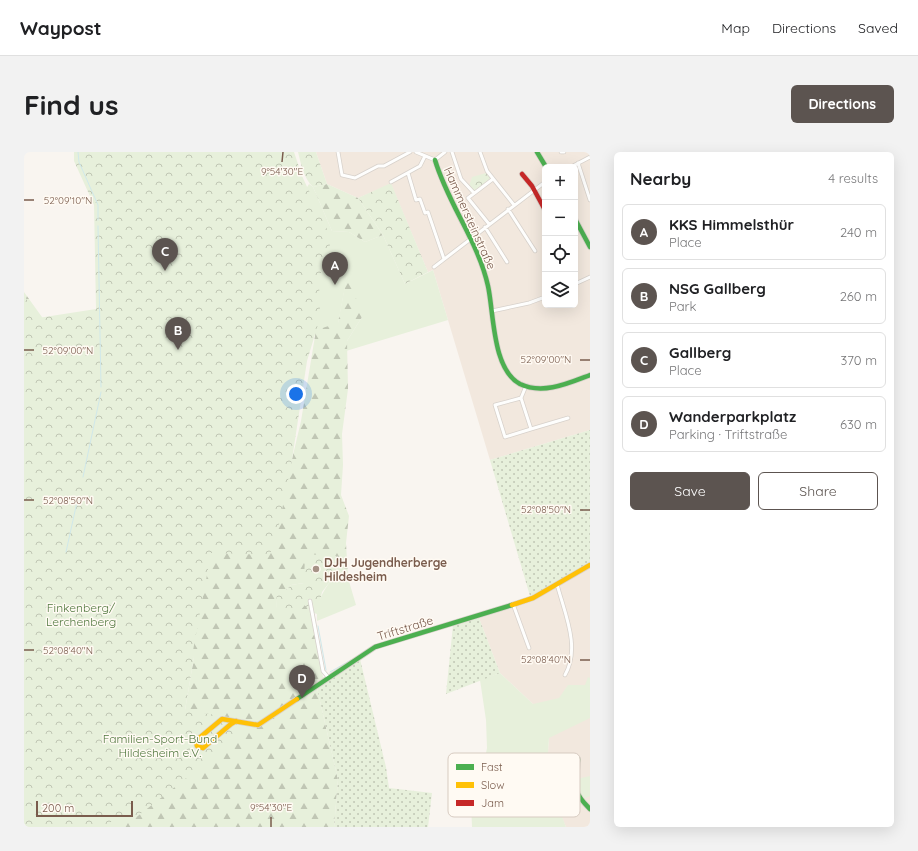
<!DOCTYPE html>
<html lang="en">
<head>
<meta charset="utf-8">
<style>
	:root { --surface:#fff; --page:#f2f2f2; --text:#202124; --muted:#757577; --line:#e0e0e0; --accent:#5c5450 }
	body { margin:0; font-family:Quicksand,sans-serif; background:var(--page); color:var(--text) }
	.controls { position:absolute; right:12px; top:12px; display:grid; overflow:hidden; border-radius:6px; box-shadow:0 4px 16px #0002 }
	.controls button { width:36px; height:36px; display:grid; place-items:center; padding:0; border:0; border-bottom:1px solid var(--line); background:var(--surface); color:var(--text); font:20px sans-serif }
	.scale { position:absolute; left:12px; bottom:10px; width:97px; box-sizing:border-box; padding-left:4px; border:2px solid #7a5c4d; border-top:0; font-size:11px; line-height:14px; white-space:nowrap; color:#7a5c4d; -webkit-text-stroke:3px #fffaf3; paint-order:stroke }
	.you { position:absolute; left:272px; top:242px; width:14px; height:14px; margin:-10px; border:3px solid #fff; border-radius:50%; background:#1a73e8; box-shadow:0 0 0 6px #1a73e833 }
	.badge { display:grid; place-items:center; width:26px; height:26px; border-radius:50%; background:var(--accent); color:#fff; font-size:13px; font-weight:700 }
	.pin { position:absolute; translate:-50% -33px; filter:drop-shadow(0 1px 2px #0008) }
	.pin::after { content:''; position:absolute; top:21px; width:14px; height:12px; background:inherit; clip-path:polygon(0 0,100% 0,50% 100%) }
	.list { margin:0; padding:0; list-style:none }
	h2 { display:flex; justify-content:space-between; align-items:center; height:52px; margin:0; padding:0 16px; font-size:17px }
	h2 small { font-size:13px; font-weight:400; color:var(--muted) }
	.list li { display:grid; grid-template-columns:26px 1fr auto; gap:12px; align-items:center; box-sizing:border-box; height:56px; margin:0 8px 8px; padding:0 8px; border:1px solid var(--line); border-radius:6px }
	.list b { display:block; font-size:15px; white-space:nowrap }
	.list p { margin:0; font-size:13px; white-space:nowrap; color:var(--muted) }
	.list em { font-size:13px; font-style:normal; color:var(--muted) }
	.actions { display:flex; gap:8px; padding:12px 16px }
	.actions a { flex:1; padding:9px 0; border:1px solid var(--accent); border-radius:6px; text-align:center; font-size:14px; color:var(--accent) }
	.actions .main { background:var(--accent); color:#fff }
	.icon { flex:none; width:22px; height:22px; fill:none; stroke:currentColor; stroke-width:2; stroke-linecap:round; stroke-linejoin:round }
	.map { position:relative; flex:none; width:566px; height:675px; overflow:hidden; border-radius:6px }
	header { display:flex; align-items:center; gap:24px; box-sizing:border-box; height:56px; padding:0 20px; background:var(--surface); border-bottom:1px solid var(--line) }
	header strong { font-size:19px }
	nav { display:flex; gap:22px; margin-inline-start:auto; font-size:14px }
	.intro { display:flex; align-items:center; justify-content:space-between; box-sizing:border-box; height:96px; padding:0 24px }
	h1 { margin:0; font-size:28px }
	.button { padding:10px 18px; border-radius:6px; background:var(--accent); color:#fff; font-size:14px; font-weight:700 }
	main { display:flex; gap:24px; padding:0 24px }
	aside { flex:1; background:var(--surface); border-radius:6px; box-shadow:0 4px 16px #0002 }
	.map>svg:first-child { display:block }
</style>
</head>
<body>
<header>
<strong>Waypost</strong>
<nav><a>Map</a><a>Directions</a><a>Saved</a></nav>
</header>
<div class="intro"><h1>Find us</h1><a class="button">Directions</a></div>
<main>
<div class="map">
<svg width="566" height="675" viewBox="0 0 566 675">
	<defs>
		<pattern id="forest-firs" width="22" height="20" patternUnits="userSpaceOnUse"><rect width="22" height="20" fill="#e7f0db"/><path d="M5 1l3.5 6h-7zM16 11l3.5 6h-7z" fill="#c0c6b4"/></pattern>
		<pattern id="park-crowns" width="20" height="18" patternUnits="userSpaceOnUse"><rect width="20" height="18" fill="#e7f0db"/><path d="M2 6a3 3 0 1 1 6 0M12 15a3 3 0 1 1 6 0" fill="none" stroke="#c0c6b4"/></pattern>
		<pattern id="garden-dots" width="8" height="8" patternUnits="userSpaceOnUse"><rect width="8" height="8" fill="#e7f0db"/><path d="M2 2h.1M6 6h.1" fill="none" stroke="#c0c6b4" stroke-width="1.8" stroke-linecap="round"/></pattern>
	</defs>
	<rect width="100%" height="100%" fill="#f9f5f0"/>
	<path fill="#f2e8de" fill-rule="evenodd" d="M292,0h274v278l-100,30 -57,-190 -5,2 -37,-88 -33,14 -31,-14zM521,15h30v138h-30z
		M566,414v261h-24l-20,-46 3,-43 -16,-34 -33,-31 -21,-55 55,-19z"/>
	<path fill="#e7f0db" d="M285,32l4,3 19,44 17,1 16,10 18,-7 22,49 28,-14 15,50 -102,31 1,-10 15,-24 -15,-41 -9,48 -21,6 -1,4 -64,-2 43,-126z
		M315,418l9,8 8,27 -39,16c-1,-23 9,-34 22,-51z
		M476,521l33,31 26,-6 9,-13h17l3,-8 2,1v40l-41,20 -3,43 18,1 26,-6v20l-20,8 -9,10 5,13h-94l-1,-24 10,-24 6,-31 -1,-28 -6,-40z"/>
	<path fill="url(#forest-firs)" fill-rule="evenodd" d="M303,32l31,14 25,37 -18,7 -16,-10 -17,-1 -19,-44z
		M323,123l12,31 2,-1 1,12 -15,24 1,48 -6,45 1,31 -2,30 8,21 -3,27 2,35 -9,-8 -3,-14 -32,27 -13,2 -5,5h-8l-2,19 29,-4 6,7 12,65 4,3 -10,8 21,92 -4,47h-310v-535l28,39 221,209 28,-119 15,-91 22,-7zM101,499l69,6 -9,53z"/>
	<path fill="url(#park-crowns)" d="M50,0h220l8,24 30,64 -9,22 -4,20 1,25 -1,14 -12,40 -16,105 -16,78 -6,11 -58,-2 -19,103 2,1 -9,53 61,10 -1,12 -111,87 -21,1 -1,-2 -2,9h-86v-532l14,23 58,-9 -2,-104 -20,-44z
		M274,0h18l11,32 -14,3c-9,-8 -12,-23 -15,-35z
		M462,21l5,5 -17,13 -5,-5 3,-9z
		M367,31l37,89 -23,12 -22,-49 -25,-37z
		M281,402l31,2 3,14 -17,22 -5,22 -6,-2 -6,-7 -5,6 -24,-2 1,-19h9l5,-5 13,-2z"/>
	<path fill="url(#garden-dots)" d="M566,278v133l-34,21 -26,12 -40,-136z
		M455,466l21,55 -54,21 7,-69z
		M336,507l26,108 3,21 43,5 -4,34h-94l4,-47 -21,-92z"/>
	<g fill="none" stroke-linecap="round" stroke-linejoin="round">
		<path stroke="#d0e8ea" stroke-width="1" d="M54,0l1,10 19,43v15
			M74,74l3,161
			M59,325l18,-85
			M42,400l11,-50
			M294,474l8,44
			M306,520l21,-12"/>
		<g stroke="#d7d1cb" stroke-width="4.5">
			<path id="street" d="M314,0l4,23 13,3 23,-12h6l26,-14
				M392,0l19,8 10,-8
				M428,0l9,27 13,14
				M456,0l7,19 27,34
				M537,0h3
				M554,11l12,37
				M547,15l19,-10
				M384,21l8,27 4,-1 5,14 3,-1 16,47
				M367,30l29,-16 5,-10
				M484,57l27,42
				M465,72l-21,-26 25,-19
				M461,75l22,35
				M410,115l111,-85
				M551,132l15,-7
				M468,159l37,-8 16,-6
				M497,246l10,31 -26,8 -10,-32 26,-7 5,-12
				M507,277l37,-11
				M533,432c7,28 24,63 8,91
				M286,449l13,70 5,6
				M489,452l16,44"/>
		</g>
		<g stroke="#d9d2cb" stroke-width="6">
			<path id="fast" d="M513,0l9,15
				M411,8c13,44 43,81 53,126 6,27 4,83 32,98 23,11 49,-1 70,-9
				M551,67l15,28
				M273,547l78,-52 137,-42
				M554,607c-1,25 -9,30 12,50"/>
		</g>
		<g stroke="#d9d2cb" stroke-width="6">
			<path id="slow" d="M488,453l21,-7 57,-33
				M212,569l-5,3 -28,24 -6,-2 -1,-4 2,-3 24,-20 36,6 39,-26"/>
		</g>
		<g stroke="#d9d2cb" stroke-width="6">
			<path id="jam" d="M498,22l10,12 13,24"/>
		</g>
		<use href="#street" stroke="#fefefd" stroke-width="3"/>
		<use href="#fast" stroke="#4caf50" stroke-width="4.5"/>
		<use href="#slow" stroke="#ffc107" stroke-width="4.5"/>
		<use href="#jam" stroke="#c62828" stroke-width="4.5"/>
	</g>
	<path fill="none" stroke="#7a5c4d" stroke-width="1.5" d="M258,10l1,-10M0,48h10M0,198h10M556,208h10M0,348h10M556,358h10M0,498h10M556,508h10M247,675v-10"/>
	<circle fill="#a69286" stroke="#fffaf3" stroke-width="1.5" cx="292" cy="417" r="4"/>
	<g text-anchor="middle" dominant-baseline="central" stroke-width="3" stroke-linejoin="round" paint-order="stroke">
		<g font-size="12" fill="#7a5c4d" stroke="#fffaf3">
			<text transform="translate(446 66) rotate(66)">Hammersteinstraße</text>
			<text transform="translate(381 476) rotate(-17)">Triftstraße</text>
		</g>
		<g font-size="12" font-weight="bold" fill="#7a5c4d" stroke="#fffaf3" text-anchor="start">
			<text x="300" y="410">DJH Jugendherberge<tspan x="300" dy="14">Hildesheim</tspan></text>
		</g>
		<g font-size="12" fill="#537a41" stroke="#fffaf3">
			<text x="57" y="455">Finkenberg/<tspan x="57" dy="14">Lerchenberg</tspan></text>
			<text x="136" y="586">Familien-Sport-Bund<tspan x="136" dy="14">Hildesheim e.V.</tspan></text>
		</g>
	</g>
	<rect x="424" y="601" width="132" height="64" rx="6" fill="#fffaf3" stroke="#d7cbc1" stroke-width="1"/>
	<rect x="432" y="612" width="18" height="6" fill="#4caf50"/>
	<rect x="432" y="630" width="18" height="6" fill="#ffc107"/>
	<rect x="432" y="648" width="18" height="6" fill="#c62828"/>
	<g font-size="11" fill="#7a5c4d">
		<text x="457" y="619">Fast</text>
		<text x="457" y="637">Slow</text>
		<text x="457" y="655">Jam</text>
	</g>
	<g font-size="10" text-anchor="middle" fill="#7a5c4d" stroke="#fffaf3" stroke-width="3" stroke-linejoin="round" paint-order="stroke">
		<text x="258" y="23">9°54'30"E</text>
		<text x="44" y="52">52°09'10"N</text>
		<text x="44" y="202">52°09'00"N</text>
		<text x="522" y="211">52°09'00"N</text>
		<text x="44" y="352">52°08'50"N</text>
		<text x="522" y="361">52°08'50"N</text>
		<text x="44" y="502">52°08'40"N</text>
		<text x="522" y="511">52°08'40"N</text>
		<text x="247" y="659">9°54'30"E</text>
	</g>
</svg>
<div class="controls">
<button>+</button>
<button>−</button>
<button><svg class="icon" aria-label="locate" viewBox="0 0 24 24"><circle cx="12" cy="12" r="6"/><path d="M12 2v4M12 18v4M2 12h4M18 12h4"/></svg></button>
<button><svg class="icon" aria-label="layers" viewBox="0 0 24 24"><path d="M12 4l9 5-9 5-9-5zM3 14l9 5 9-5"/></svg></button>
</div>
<div class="scale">200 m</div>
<div class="you"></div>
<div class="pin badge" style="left:311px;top:133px">A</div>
<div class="pin badge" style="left:154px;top:198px">B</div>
<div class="pin badge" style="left:141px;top:119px">C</div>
<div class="pin badge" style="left:278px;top:546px">D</div>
</div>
<aside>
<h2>Nearby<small>4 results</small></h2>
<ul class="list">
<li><span class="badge">A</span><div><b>KKS Himmelsthür</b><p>Place</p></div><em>240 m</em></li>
<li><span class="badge">B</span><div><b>NSG Gallberg</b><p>Park</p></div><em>260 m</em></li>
<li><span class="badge">C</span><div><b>Gallberg</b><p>Place</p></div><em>370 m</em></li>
<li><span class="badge">D</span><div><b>Wanderparkplatz</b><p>Parking · Triftstraße</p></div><em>630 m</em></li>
</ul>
<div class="actions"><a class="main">Save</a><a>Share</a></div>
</aside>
</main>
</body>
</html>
